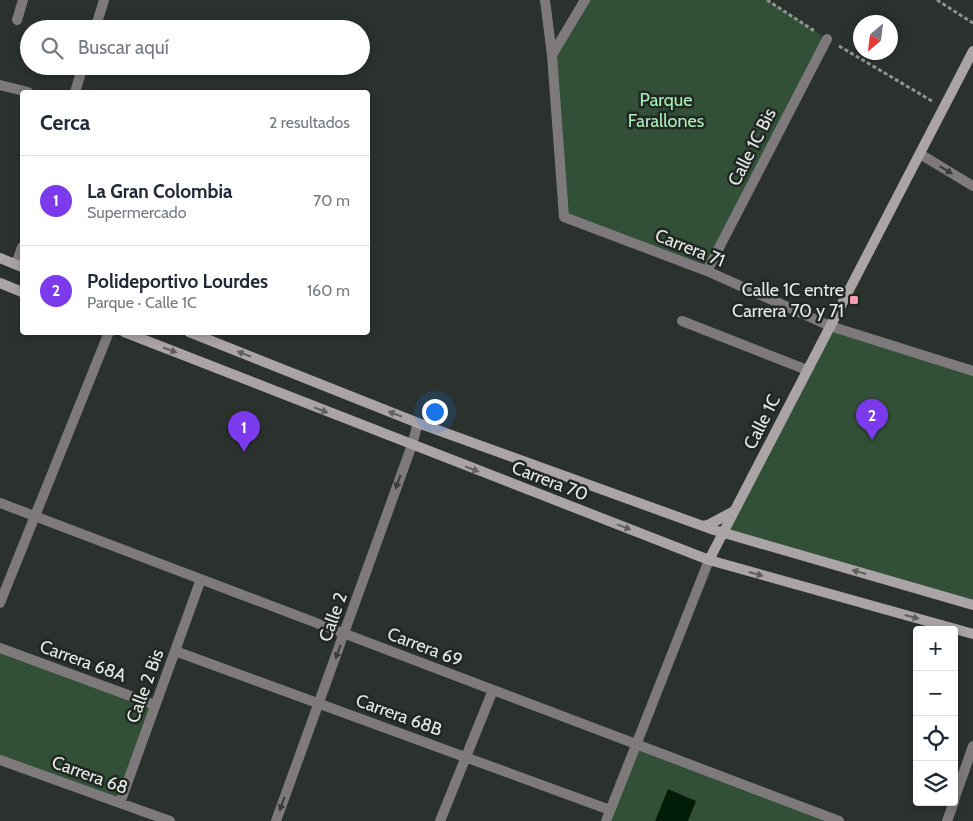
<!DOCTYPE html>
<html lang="es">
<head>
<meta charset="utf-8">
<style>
	:root { --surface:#fff; --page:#f6f6f7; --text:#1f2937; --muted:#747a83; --line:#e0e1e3; --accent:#7c3aed }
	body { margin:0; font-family:Cabin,sans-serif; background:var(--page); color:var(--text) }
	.controls { position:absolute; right:15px; bottom:15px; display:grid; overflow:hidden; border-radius:5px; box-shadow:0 2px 8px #0003 }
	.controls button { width:45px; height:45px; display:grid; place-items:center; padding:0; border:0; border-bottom:1px solid var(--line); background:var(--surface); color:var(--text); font:25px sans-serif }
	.compass { position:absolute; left:853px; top:15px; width:45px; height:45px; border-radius:50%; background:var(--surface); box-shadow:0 2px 8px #0003; rotate:208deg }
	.you { position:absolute; left:434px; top:411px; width:18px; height:18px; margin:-12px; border:4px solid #fff; border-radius:50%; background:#1a73e8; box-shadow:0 0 0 8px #1a73e833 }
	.badge { display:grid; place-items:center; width:32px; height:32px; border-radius:50%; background:var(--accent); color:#fff; font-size:16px; font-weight:700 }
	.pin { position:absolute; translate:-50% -41px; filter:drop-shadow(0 1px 2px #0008) }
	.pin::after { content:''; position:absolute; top:26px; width:18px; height:15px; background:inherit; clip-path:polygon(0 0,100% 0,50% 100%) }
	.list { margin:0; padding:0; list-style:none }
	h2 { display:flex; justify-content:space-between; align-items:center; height:65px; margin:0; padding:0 20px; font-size:21px }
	h2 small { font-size:16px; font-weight:400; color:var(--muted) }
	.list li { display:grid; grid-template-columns:32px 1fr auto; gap:15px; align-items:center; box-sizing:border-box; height:90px; padding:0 20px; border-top:1px solid var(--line) }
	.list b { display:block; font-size:19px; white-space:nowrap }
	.list p { margin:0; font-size:16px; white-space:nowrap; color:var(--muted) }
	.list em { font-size:16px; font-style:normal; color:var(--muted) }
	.icon { flex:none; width:28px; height:28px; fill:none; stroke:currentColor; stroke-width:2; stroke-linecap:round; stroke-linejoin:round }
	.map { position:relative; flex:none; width:973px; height:821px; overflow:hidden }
	.search { position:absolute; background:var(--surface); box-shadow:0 2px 8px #0003; left:20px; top:20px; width:350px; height:55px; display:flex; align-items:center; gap:12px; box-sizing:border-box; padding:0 18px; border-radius:28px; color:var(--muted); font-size:19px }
	.panel { position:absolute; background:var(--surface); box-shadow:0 2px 8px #0003; left:20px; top:90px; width:350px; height:245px; border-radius:5px }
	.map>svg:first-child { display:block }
</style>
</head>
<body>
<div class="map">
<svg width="973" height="821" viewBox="0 0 973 821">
	<rect width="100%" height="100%" fill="#2b312c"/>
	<path fill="#325038" d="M585,0h182l60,39 -120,232 -143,-54 -12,-162z
		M830,326l143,45v234l-251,-72z
		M0,648l155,57 -35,98 -120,-43z
		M636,744l203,77h-233z"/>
	<path fill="#001b06" d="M668,789l28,12 -8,20h-33z"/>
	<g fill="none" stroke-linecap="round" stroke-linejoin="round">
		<path stroke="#8f9490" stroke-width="3" stroke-dasharray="4 2.5" stroke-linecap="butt" d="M767,0l49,32
			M937,0l36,23
			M839,46l93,55"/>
		<path stroke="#7e7a7b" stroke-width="10" d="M17,20l6,-20
			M682,321l125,49"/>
		<path stroke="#7e7a7b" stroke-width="10" d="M545,0l7,55 12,162 143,54 123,55 143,45
			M95,29l9,-29
			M552,55l33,-55
			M0,85l28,7
			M75,92l8,-26
			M920,154l53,32
			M16,264l6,-17
			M707,271l120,-232
			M0,503l839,318
			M0,603l109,-271
			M0,648l155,57
			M175,651l435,159
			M0,760l170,61
			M954,800l19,-54
			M120,803l81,-224
			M276,821l136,-376 6,-22
			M440,821l53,-131
			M606,821l103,-261
			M947,821l7,-19"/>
		<path stroke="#aba4a6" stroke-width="10" d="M0,258l22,9
			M0,283l22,9
			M124,332l585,228 264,74
			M189,332l229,91 296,107 259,75
			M703,526l7,-2 24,-13
			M709,560l264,-509"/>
	</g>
	<defs><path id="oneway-solid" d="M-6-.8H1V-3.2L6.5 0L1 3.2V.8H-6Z" transform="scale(1.25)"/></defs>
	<g fill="#383c38">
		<use href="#oneway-solid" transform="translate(946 170) rotate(31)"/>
		<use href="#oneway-solid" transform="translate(398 482) rotate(110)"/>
		<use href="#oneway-solid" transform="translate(338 652) rotate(110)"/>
		<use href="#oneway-solid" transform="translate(282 804) rotate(110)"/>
	</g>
	<g fill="#5f5f5d">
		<use href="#oneway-solid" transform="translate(170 350) rotate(21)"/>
		<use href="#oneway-solid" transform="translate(244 354) rotate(-159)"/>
		<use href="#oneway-solid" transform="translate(321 410) rotate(21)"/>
		<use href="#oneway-solid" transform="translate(395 414) rotate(-159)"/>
		<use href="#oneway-solid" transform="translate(472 469) rotate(21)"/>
		<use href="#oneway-solid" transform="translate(624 527) rotate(21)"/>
		<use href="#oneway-solid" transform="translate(859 572) rotate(-164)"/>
		<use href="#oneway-solid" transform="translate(756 574) rotate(15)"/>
		<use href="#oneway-solid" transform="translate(912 617) rotate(15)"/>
	</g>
	<rect fill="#f29ab0" stroke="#212722" stroke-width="2" x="849" y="295" width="10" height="10" rx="2.5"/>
	<g text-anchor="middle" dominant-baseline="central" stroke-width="5" stroke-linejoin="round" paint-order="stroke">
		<g font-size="18" fill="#a9eeb7" stroke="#212722">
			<text x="666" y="100">Parque<tspan x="666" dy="21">Farallones</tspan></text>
		</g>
		<g font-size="18" fill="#e6e9e6" stroke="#212722">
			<text transform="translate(752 147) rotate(-63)">Calle 1C Bis</text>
			<text transform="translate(690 248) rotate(22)">Carrera 71</text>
			<text transform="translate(762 422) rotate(-63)">Calle 1C</text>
			<text transform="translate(550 481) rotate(21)">Carrera 70</text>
			<text transform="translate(333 617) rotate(-70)">Calle 2</text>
			<text transform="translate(425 647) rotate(21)">Carrera 69</text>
			<text transform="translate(83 661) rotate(20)">Carrera 68A</text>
			<text transform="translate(145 686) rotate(-70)">Calle 2 Bis</text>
			<text transform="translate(399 715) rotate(20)">Carrera 68B</text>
			<text transform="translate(90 775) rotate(20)">Carrera 68</text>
		</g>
		<g font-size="18" fill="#e6e9e6" stroke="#212722" text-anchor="end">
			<text x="844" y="290">Calle 1C entre<tspan x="844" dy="21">Carrera 70 y 71</tspan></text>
		</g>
	</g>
</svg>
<div class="controls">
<button>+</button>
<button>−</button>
<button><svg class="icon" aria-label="locate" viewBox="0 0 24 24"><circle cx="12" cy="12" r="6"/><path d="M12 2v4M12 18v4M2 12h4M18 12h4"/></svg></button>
<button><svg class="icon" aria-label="layers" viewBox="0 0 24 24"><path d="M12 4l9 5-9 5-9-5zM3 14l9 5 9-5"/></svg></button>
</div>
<svg class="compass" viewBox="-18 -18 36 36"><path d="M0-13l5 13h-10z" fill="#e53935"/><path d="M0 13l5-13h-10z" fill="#747a83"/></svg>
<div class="you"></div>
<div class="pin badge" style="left:244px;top:452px">1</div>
<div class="pin badge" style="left:872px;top:440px">2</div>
<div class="search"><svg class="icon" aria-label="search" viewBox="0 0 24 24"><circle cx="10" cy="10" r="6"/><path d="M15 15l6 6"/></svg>Buscar aquí</div>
<section class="panel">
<h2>Cerca<small>2 resultados</small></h2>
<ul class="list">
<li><span class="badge">1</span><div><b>La Gran Colombia</b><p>Supermercado</p></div><em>70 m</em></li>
<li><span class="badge">2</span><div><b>Polideportivo Lourdes</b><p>Parque · Calle 1C</p></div><em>160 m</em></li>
</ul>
</section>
</div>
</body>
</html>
